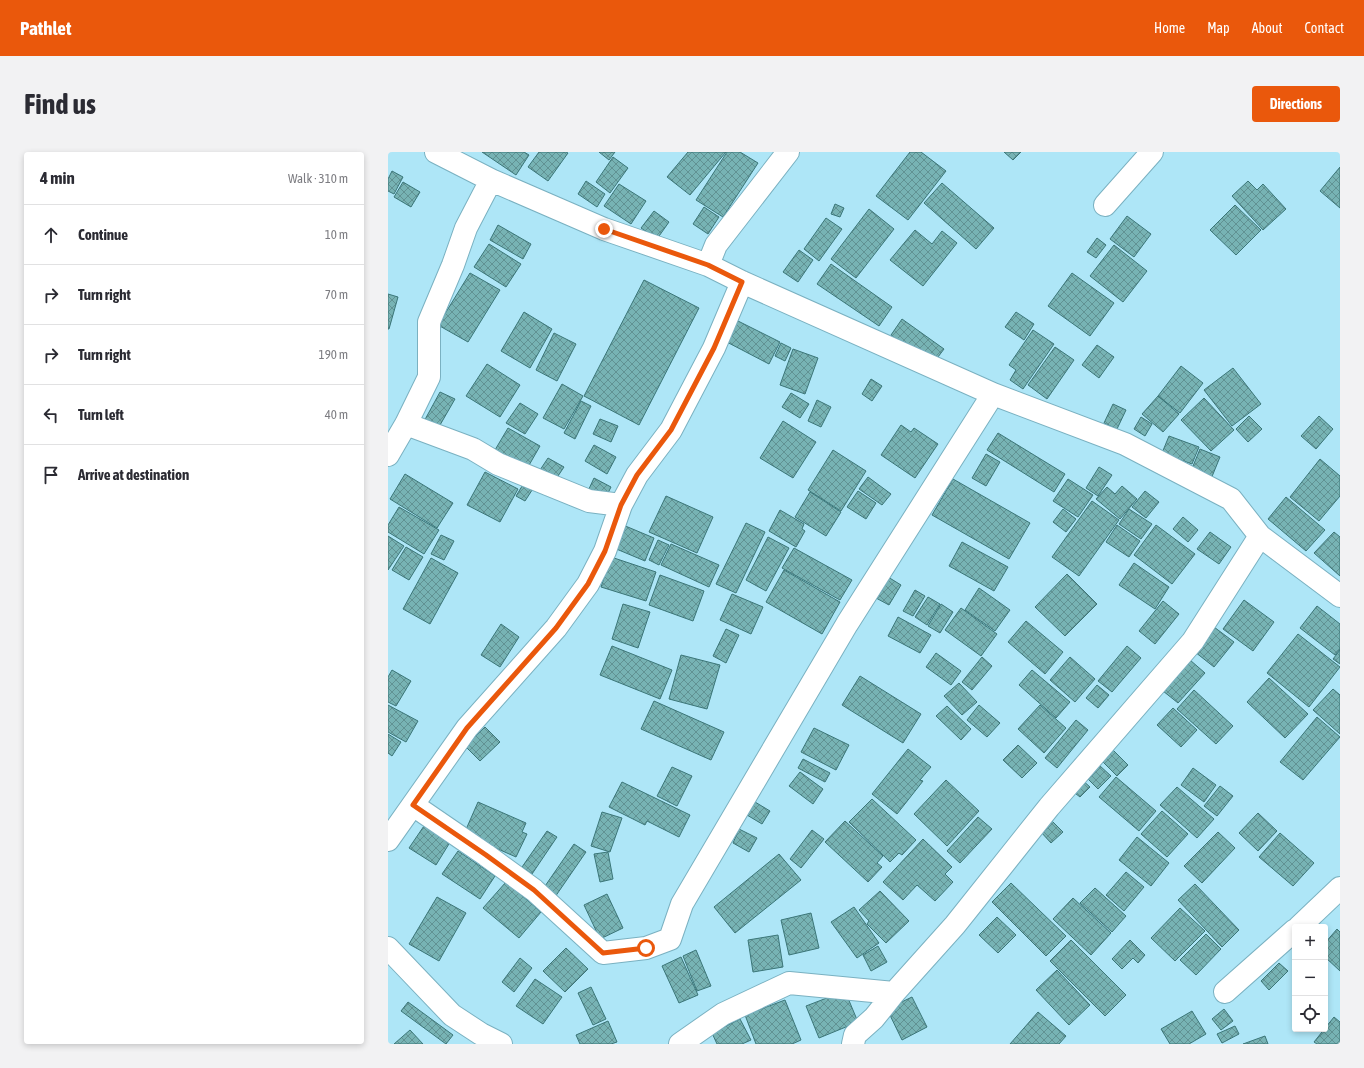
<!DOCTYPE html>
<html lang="en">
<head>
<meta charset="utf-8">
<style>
	:root { --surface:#fff; --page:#f2f2f3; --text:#2b2b33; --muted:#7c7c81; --line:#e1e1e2; --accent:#ea580c }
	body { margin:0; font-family:"Asap Condensed",sans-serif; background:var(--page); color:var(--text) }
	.controls { position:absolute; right:12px; bottom:12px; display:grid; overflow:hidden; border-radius:4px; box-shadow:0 2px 6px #0003 }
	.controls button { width:36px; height:36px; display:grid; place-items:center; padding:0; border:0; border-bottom:1px solid var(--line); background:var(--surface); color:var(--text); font:20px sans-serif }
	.stop { position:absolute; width:12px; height:12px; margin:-9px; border:3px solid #ea580c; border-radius:50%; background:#fff }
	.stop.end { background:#ea580c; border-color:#fff; box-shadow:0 1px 4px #0008 }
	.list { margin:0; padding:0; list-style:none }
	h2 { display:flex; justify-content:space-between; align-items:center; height:52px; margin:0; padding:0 16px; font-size:17px }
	h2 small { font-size:13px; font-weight:400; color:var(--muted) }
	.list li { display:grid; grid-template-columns:26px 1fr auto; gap:12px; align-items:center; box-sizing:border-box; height:60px; padding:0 16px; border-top:1px solid var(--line) }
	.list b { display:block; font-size:15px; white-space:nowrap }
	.list em { font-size:13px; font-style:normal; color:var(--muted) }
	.icon { flex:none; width:22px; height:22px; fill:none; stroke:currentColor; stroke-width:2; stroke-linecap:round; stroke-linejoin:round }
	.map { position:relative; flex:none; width:952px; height:892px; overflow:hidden; border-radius:4px }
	header { display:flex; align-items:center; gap:24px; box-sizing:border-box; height:56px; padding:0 20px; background:var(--accent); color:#fff }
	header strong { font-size:19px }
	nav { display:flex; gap:22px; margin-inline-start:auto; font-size:14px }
	.intro { display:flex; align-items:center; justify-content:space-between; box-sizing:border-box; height:96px; padding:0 24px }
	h1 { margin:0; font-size:28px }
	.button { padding:10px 18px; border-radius:4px; background:var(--accent); color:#fff; font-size:14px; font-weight:700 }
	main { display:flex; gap:24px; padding:0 24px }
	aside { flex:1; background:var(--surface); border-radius:4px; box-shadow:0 2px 6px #0003 }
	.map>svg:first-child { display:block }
</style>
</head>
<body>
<header>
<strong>Pathlet</strong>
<nav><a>Home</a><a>Map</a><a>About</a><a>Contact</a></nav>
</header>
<div class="intro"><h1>Find us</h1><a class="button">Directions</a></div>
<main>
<aside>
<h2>4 min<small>Walk · 310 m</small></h2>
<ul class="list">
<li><svg class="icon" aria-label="ahead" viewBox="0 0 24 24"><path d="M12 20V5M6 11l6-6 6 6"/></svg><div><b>Continue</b></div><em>10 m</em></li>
<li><svg class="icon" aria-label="right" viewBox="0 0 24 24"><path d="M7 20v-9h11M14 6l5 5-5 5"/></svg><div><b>Turn right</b></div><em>70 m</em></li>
<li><svg class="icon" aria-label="right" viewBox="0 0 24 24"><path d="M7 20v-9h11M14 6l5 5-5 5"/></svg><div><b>Turn right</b></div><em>190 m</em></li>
<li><svg class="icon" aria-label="left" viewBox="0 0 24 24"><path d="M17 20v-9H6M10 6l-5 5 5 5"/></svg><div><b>Turn left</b></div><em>40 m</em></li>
<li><svg class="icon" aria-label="arrive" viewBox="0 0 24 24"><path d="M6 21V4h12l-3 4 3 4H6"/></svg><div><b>Arrive at destination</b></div></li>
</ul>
</aside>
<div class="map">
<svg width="952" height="892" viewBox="0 0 952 892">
	<defs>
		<pattern id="building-cross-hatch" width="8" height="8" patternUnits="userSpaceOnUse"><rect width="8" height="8" fill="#77b3b4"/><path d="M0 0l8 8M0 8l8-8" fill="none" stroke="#619293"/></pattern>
	</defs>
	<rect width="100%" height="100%" fill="#aee6f7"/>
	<path fill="url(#building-cross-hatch)" stroke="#3b7678" d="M94,0h42l5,3 -13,20z
		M151,0h27l2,1 -20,28 -20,-14z
		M211,0h16l-6,8z
		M300,0h38l-36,43 -23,-18z
		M339,0h13l18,11 -35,54 -27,-17z
		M522,0h11l25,19 -38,49 -32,-24z
		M616,0h17l-8,8z
		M225,5l15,11 -18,25 -14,-11z
		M952,15v41l-20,-17z
		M4,19l11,6 -9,17 -6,-3v-12z
		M198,29l19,13 -8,13 -19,-13z
		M860,29l9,9 6,-6 23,25 -23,21 -31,-34z
		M15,30l17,10 -9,15 -17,-10z
		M554,31l52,45 -18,21 -52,-46z
		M231,32l27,17 -15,23 -27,-18z
		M447,52l9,4 -4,9 -9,-3z
		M847,53l26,25 -25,25 -26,-25z
		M316,55l15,10 -11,17 -15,-10z
		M481,57l25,20 -38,49 -25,-19z
		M266,59l15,11 -12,17 -16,-11z
		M739,64l24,18 -17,23 -24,-18z
		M438,66l16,11 -23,32 -15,-12z
		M110,73l33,19 -8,15 -33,-19z
		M527,78l17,14 10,-13 15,12 -34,43 -33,-26z
		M709,86l9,7 -10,13 -9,-6z
		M101,92l32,20 -15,23 -32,-20z
		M726,93l33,26 -24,31 -33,-26z
		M411,98l14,10 -15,22 -15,-10z
		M443,112l61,43 -13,19 -62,-42z
		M82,121l30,17 -32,52 -30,-17z
		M684,121l42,30 -24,33 -42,-30z
		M256,128l55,28 -60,117 -55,-29z
		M0,142l10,3 -9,32h-1z
		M136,160l28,17 -22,39 -29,-17z
		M628,160l18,12 -10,16 -19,-13z
		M344,166l48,24 -11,22 -48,-25z
		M514,167l42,30 -12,16 -41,-30z
		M645,178l21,14 -31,45 -13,-9 6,-10 -7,-5z
		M166,181l22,11 -19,37 -21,-11z
		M393,191l10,5 -6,13 -10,-5z
		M709,193l17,12 -15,21 -17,-13z
		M667,195l19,13 -27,39 -19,-14z
		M405,197l25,9 -13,36 -25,-9z
		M99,212l33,21 -20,32 -34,-21z
		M793,214l22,17 -23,30 -22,-17z
		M845,216l28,36 -29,22 -28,-36z
		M483,227l11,7 -10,15 -10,-7z
		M174,232l21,12 -19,33 -21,-11z
		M52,240l15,7 -19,33 -14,-7z
		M403,241l18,11 -9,14 -18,-11z
		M770,244l21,18 -16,18 -21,-18z
		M816,246l30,32 -23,21 -30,-31z
		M429,248l14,7 -10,20 -13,-6z
		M193,249l10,5 -16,33 -11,-6z
		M132,251l18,11 -13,20 -19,-11z
		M725,252l13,6 -9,19 -13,-6z
		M861,264l13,13 -14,13 -12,-13z
		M931,264l14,13 -17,20 -15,-13z
		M753,265l11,7 -7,12 -11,-7z
		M212,267l18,7 -7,16 -18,-8z
		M395,269l33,21 -23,36 -33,-20z
		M513,273l10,7 3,-4 24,16 -23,34 -34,-23z
		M120,276l32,18 -16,28 -32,-19z
		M610,281l67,41 -11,18 -67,-42z
		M781,284l30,11 -7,17 -30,-11z
		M206,293l22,12 -9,17 -22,-13z
		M812,297l20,8 -9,22 -20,-8z
		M445,298l33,21 -25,40 -33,-21z
		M598,302l14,8 -14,24 -14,-8z
		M160,306l16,9 -8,12 -16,-9z
		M932,307l20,17v20l-21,25 -29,-24z
		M711,315l13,8 -14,21 -12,-8z
		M97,320l33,17 -18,33 -33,-17z
		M17,322l48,29 -16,25 -47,-29z
		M480,325l23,17 -9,11 -23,-16z
		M139,326l9,6 -11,17 -9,-5z
		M206,326l17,9 -6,12 -17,-8z
		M565,327l77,44 -21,36 -77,-44z
		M680,327l25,16 -15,22 -25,-16z
		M734,334l15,13 -17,20 -24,-20 11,-12 8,7z
		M470,339l18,12 -10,16 -19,-12z
		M757,339l14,11 -13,16 -14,-11z
		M422,340l31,20 -15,24 -31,-19z
		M278,344l47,21 -16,36 -48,-21z
		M898,345l39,33 -19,21 -38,-32z
		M704,349l27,19 -40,56 -27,-19z
		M11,355l40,23 -15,24 -36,-22v-7z
		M675,357l13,10 -10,13 -13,-10z
		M741,357l23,15 -11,15 -22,-15z
		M392,358l24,14 -2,5 3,2 -9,16 -27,-16z
		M795,365l15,13 -10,12 -15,-13z
		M358,371l19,9 -29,61 -20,-9z
		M235,373l31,13 -9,23 -31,-13z
		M729,373l23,16 -11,16 -23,-15z
		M768,373l39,29 -23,30 -38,-29z
		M822,380l21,15 -12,17 -22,-15z
		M946,380l6,5v39l-26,-23z
		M53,383l13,6 -10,19 -13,-6z
		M0,384l16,10 -16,24z
		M380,385l21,11 -23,43 -20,-11z
		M270,388l11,5 -10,20 -10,-5z
		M574,390l46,25 -14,24 -45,-25z
		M283,392l48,21 -10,22 -48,-22z
		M18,395l17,10 -14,23 -17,-10z
		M406,396l58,32 -12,20 -58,-32z
		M223,405l45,15 -10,29 -45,-14z
		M43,406l27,15 -28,51 -27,-15z
		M746,411l35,24 -14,22 -36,-24z
		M396,418l56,32 -18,32 -56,-32z
		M679,422l30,30 -32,32 -30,-29z
		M272,423l44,16 -11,30 -44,-16z
		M500,425l13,8 -12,20 -13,-7z
		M591,436l31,22 -15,21 -30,-21z
		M527,438l10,6 -12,20 -10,-5z
		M344,442l31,13 -12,27 -31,-14z
		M540,445l12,7 -13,21 -12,-8z
		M856,448l30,22 -21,29 -30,-22z
		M775,449l16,13 -24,30 -16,-13z
		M235,452l27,8 -12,36 -26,-9z
		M553,452l12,8 -13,21 -12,-7z
		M929,454l23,18v25l-5,6 -35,-27z
		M573,456l36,26 -16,22 -36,-26z
		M510,465l33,18 -11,18 -32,-17z
		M638,469l37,31 -18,22 -37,-32z
		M113,472l18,13 -19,30 -19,-12z
		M826,475l20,15 -20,25 -19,-15z
		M338,477l13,6 -13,28 -13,-7z
		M910,482l42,33 -31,40 -42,-34z
		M224,494l60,24 -12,29 -60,-24z
		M739,494l14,12 -29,34 -14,-11z
		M952,498v14l-7,-5z
		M548,501l25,18 -10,14 -25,-18z
		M293,503l39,10 -13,44 -38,-10z
		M594,505l10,9 -20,24 -10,-8z
		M682,505l25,22 -20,23 -25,-22z
		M802,508l15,13 -27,30 -15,-12z
		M4,518l19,11 -15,25 -8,-4v-25z
		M644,518l38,32 -14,16 -37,-33z
		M472,524l61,38 -18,29 -61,-38z
		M881,526l39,36 -23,24 -38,-36z
		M571,531l18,19 -15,13 -18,-19z
		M709,533l12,10 -11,13 -12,-10z
		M945,537l7,6v39l-27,-24z
		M806,538l39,36 -17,18 -39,-35z
		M266,549l70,31 -13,28 -70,-31z
		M0,553l30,16 -12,21 -18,-10z
		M591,553l21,18 -13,14 -20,-17z
		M652,553l26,23 -22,25 -26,-24z
		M559,554l24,23 -10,11 -25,-24z
		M785,556l24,22 -16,17 -24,-22z
		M929,565l23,20 -37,43 -23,-18z
		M688,568l12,10 -31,38 -12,-10z
		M97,575l15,15 -20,19 -15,-15z
		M426,576l35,17 -13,25 -35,-18z
		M0,582l13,8 -9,14 -4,-3z
		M630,593l19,18 -15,15 -19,-18z
		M520,597l23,18 -11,13 3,1 -26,33 -25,-20z
		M725,598l15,15 -11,11 -15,-15z
		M415,607l27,14 -5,9 -27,-14z
		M711,613l12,11 -13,13 -11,-11z
		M284,615l20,9 -15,30 -20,-10z
		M805,616l23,17 -12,17 -23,-17z
		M412,620l23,17 -10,15 -24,-18z
		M728,625l40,34 -17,20 -40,-34z
		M693,627l9,8 -10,10 -9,-7z
		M558,628l33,31 -32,35 -33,-32z
		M234,630l68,33 -11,22 -32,-16 -2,4 -36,-18z
		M832,634l13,10 -16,20 -13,-10z
		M789,635l37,32 -17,19 -37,-33z
		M484,647l44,41 -14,15 -3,-2 -9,9 -41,-40z
		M90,650l48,21 -4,9 5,2 -11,23 -52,-23z
		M367,650l15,9 -8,13 -15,-9z
		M774,659l26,23 -21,23 -26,-23z
		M214,660l20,6 -12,34 -19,-6z
		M870,661l19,18 -19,20 -19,-18z
		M590,665l14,12 -32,34 -13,-12z
		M663,668l12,12 -12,11 -11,-12z
		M457,669l38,35 -6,7 5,4 -14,15 -43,-40z
		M38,671l26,16 -16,26 -27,-17z
		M351,677l18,9 -8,14 -16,-9z
		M424,678l12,9 -23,29 -11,-9z
		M159,679l10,6 -25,37 -10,-7z
		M830,680l17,16 -33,35 -18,-17z
		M892,681l34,30 -21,23 -34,-29z
		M749,685l32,26 -18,23 -32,-26z
		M535,687l29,28 -7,7 8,8 -18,19 -18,-16 -14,15 -20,-18z
		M186,692l12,8 -31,45 -12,-8z
		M70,699l37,25 -15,23 -38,-25z
		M220,700l5,27 -13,3 -6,-28z
		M391,702l22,26 -66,53 -21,-26z
		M738,720l18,15 -20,24 -18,-16z
		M118,730l35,30 -22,26 -36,-30z
		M623,731l55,53 -20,20 -54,-54z
		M807,732l44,46 -17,17 -44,-47z
		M707,736l31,28 -14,16 -32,-29z
		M492,739l29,30 -23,22 -19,-19 2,-3 -10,-11z
		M219,742l16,34 -23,11 -16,-34z
		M49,745l29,16 -27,48 -30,-17z
		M685,746l38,35 -20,22 -38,-36z
		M466,755l25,36 -22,15 -26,-36z
		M792,756l25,23 -30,30 -24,-23z
		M423,761l8,35 -30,7 -8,-35z
		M609,765l19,18 -18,18 -19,-18z
		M949,777l3,3v39l-15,-14v-14z
		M818,782l15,15 -25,26 -16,-15z
		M390,783l5,32 -30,5 -5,-32z
		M683,788l55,55 -21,21 -55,-55z
		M742,788l15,15 -7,8 -5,-5 -11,11 -10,-10z
		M490,794l9,16 -16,9 -8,-16z
		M178,796l22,21 -23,23 -22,-21z
		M308,798l15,36 -14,5 -14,-35z
		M293,805l17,38 -19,8 -17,-37z
		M132,806l12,10 -18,24 -12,-10z
		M891,811l9,8 -19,19 -8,-9z
		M669,818l33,35 -21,20 -33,-35z
		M147,827l27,18 -19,27 -27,-18z
		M203,835l15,32 -13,6 -15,-32z
		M457,839l13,31 -39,16 -13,-32z
		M524,845l15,30 -25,13 -15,-31z
		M397,848l16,40 -9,4h-36l-11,-29z
		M20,850l45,33 -7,9 -45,-33z
		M836,857l9,12 -12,9 -9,-11z
		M804,859l14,23 -17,10h-19l-9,-15z
		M650,860l28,24 -7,8h-49z
		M946,865l6,5v22h-23l-3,-2z
		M352,867l11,21 -9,4h-25l-5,-11z
		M220,869l9,21 -6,2h-31l-4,-9z
		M847,874l4,8 -17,9 -5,-9z
		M22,878l13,14h-29z
		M877,884l3,8h-25z"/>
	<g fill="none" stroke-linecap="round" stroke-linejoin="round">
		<g stroke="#7ab1c1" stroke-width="24">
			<path id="minor" d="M48,0l55,28 113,49 104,36 34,17 251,112 132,50 106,55 29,37 80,60
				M717,53l47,-53
				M320,113l8,-20 72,-93
				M18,272l67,25 25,15 91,37 32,4
				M0,303l18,-31 23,-47v-55l24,-57 13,-37 25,-48
				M25,653l73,50 48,35 69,63 43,-5 24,-9 12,-35 165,-280 146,-230
				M0,688l79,-112 89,-100 32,-44 17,-33 16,-46 16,-30 34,-45 43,-82 28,-66
				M911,775l41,-39
				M0,796l64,67 29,19 20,10
				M837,840l70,-62
				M292,892l43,-30 66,-31 105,10
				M465,892l2,-9 19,-17 20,-25 61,-68 94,-118 144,-166 67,-105"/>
		</g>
		<use href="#minor" stroke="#fff" stroke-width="22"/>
	</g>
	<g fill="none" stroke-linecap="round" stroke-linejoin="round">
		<path stroke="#ea580c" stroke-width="5" d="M216,77l104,36 34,17 -28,66 -43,82 -34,45 -16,30 -16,46 -17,33 -32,44 -89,100 -54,77 73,50 48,35 69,63 43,-5"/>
	</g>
</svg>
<div class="controls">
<button>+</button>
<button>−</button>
<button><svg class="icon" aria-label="locate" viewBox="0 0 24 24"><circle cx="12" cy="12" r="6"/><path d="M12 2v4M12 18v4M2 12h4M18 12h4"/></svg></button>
</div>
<div class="stop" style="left:258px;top:796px"></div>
<div class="stop end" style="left:216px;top:77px"></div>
</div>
</main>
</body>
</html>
